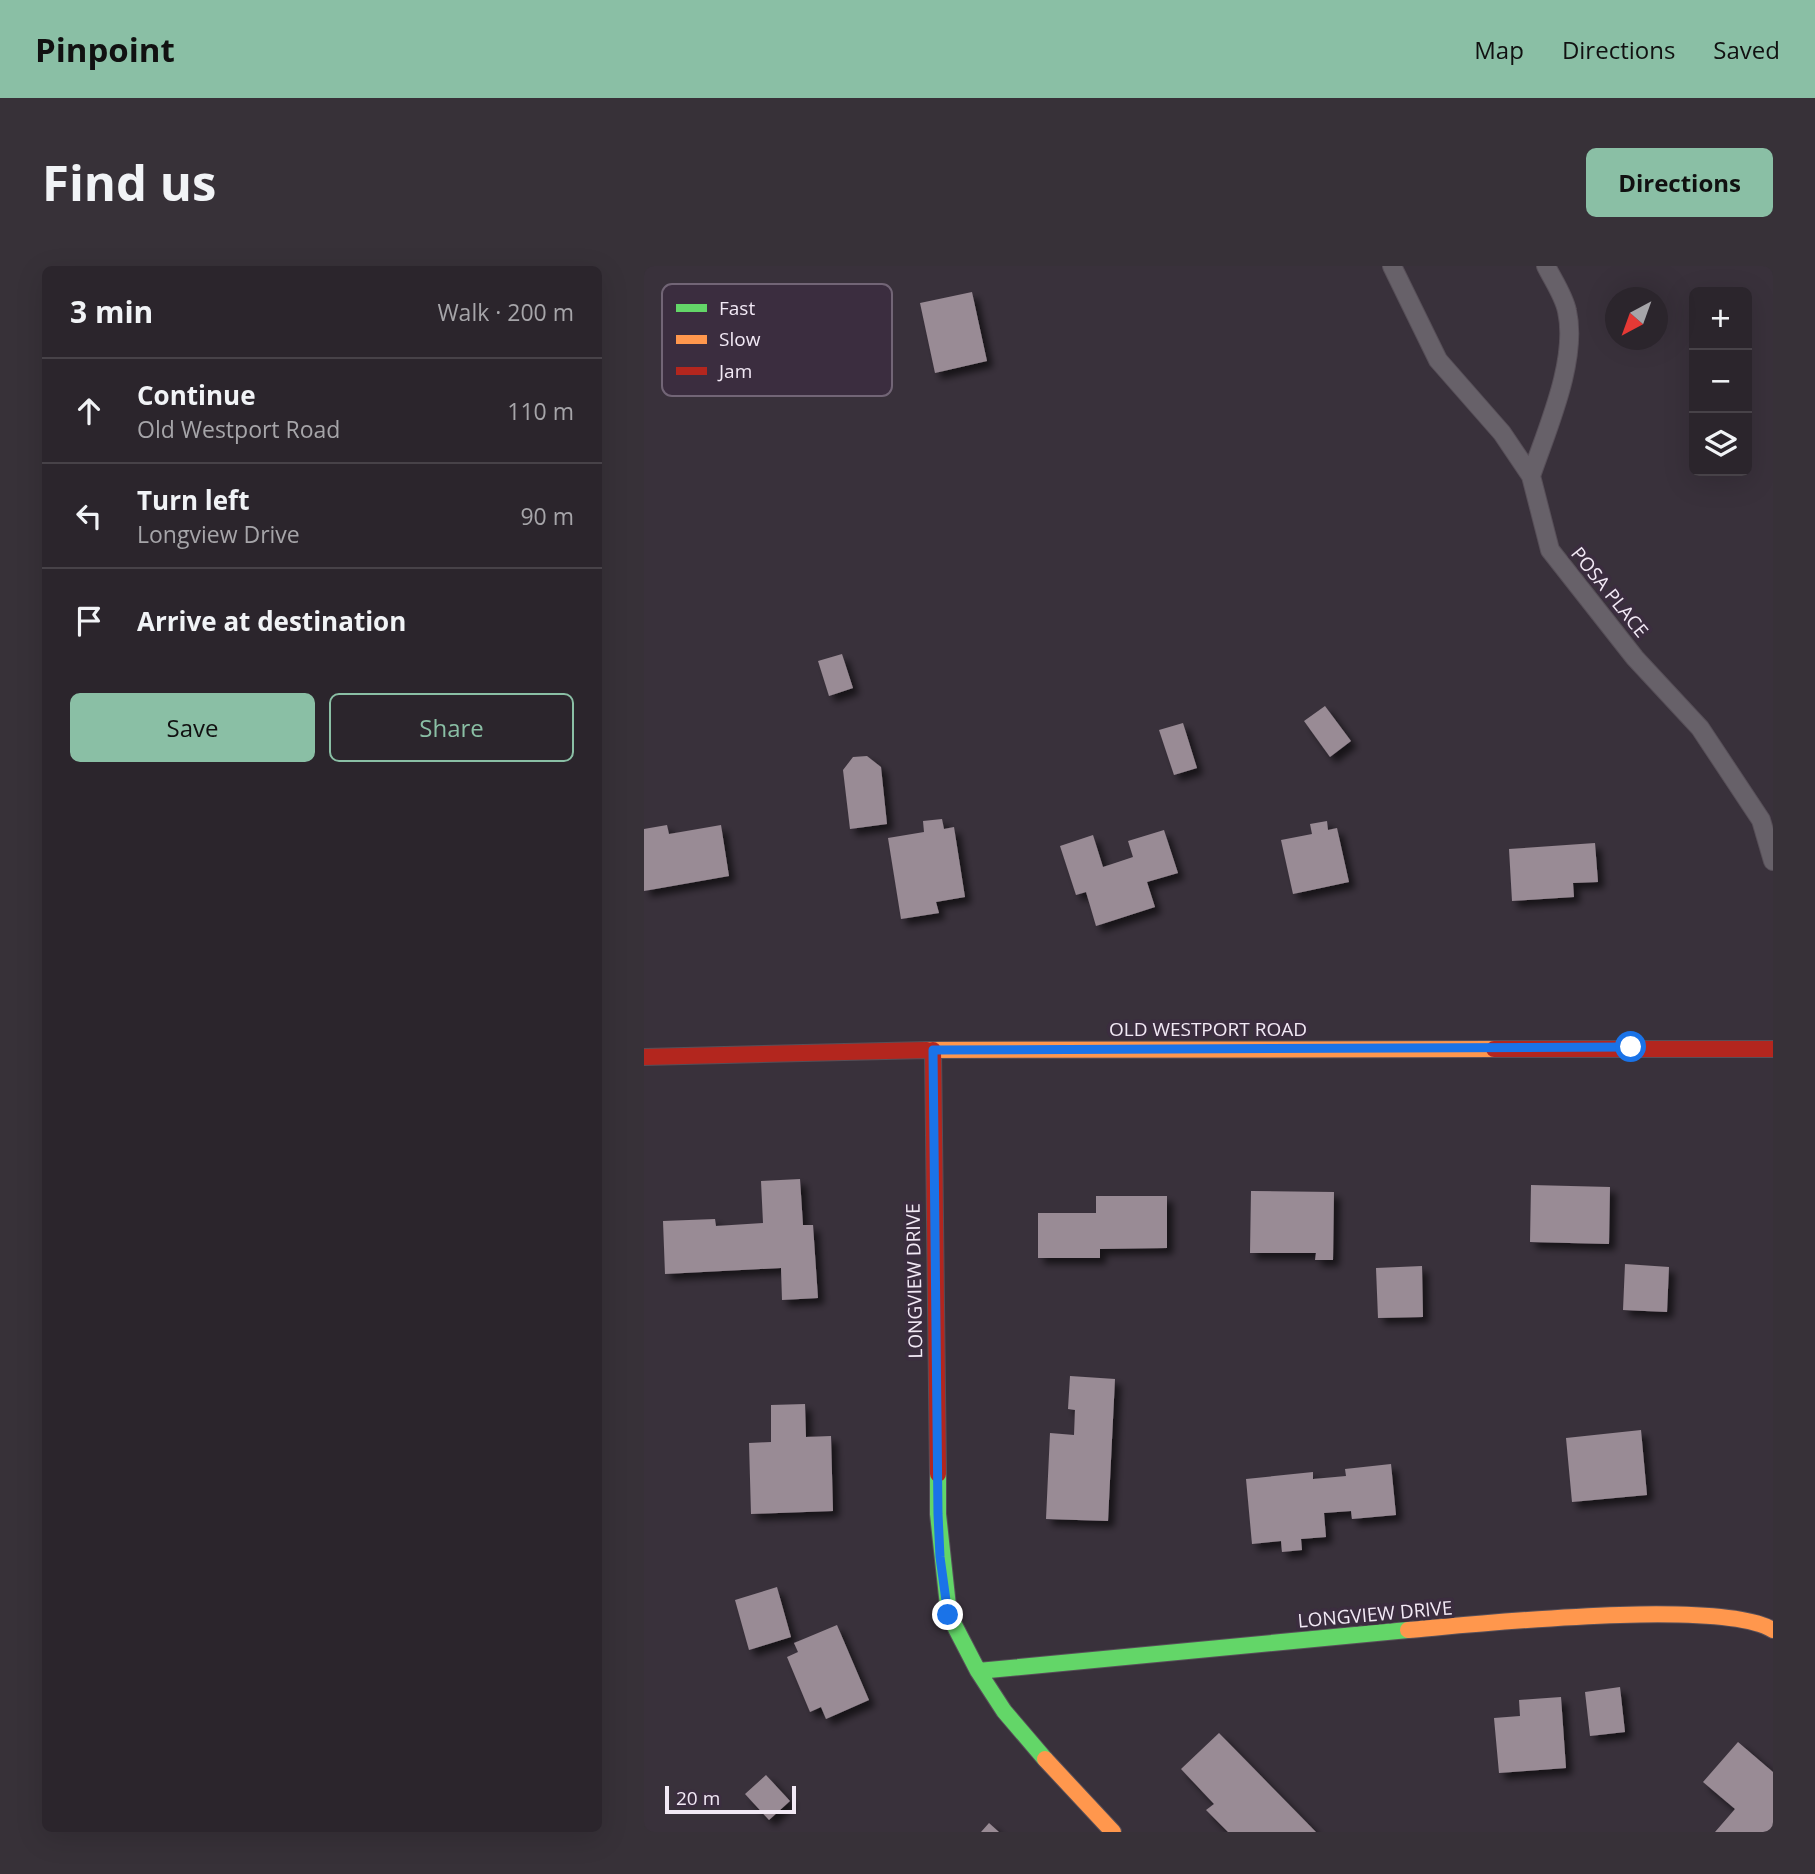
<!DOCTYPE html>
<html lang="en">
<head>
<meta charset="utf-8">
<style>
	:root { --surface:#2b252c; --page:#373138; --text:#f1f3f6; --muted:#a6a5a9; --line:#474248; --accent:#8abfa5 }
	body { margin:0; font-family:"Open Sans",sans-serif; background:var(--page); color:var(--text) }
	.controls { position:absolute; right:21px; top:21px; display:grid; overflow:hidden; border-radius:10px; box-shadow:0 7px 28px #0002 }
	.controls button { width:63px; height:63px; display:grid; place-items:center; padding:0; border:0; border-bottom:2px solid var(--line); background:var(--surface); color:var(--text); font:35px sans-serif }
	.compass { position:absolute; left:961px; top:21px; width:63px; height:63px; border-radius:50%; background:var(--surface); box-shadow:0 7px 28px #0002; rotate:221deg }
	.scale { position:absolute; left:21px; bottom:18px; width:131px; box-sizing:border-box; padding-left:7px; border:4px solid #f2e9f5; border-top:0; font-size:19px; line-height:24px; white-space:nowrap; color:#f2e9f5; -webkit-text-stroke:5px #3b2d3f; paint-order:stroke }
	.stop { position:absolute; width:21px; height:21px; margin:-16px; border:5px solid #1a73e8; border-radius:50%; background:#fff }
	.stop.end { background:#1a73e8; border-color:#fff; box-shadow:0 2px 7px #0008 }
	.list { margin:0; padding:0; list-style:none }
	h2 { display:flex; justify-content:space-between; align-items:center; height:91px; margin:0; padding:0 28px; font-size:30px }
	h2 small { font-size:23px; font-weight:400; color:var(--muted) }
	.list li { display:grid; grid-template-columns:46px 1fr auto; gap:21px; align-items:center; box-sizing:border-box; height:105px; padding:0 28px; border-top:2px solid var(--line) }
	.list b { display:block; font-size:26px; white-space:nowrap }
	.list p { margin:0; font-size:23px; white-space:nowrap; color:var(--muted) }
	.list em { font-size:23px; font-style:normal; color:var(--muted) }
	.actions { display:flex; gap:14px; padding:21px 28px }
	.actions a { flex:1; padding:16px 0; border:2px solid var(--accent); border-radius:10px; text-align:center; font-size:24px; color:var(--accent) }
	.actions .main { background:var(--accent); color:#111 }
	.icon { flex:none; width:38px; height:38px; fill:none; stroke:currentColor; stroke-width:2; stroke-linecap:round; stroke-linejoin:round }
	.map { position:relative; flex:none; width:1129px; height:1566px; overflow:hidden; border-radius:10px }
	header { display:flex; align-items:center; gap:42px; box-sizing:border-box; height:98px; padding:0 35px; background:var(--accent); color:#111 }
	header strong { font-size:33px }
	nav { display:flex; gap:38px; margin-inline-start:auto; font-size:24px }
	.intro { display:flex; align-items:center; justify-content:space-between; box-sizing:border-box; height:168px; padding:0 42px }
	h1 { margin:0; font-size:49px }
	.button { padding:18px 32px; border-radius:10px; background:var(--accent); color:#111; font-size:24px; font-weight:700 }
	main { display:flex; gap:42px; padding:0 42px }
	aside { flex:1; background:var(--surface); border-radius:10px; box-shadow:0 7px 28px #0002 }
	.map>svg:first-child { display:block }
</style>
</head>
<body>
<header>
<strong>Pinpoint</strong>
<nav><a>Map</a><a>Directions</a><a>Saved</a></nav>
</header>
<div class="intro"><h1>Find us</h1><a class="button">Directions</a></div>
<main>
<aside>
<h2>3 min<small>Walk · 200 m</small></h2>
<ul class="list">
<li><svg class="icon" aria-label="ahead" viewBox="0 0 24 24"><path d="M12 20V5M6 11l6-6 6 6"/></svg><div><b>Continue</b><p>Old Westport Road</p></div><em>110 m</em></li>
<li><svg class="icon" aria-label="left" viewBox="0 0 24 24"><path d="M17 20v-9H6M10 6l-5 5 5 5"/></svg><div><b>Turn left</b><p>Longview Drive</p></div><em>90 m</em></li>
<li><svg class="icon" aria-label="arrive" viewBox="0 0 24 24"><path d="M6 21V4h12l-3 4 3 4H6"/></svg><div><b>Arrive at destination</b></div></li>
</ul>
<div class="actions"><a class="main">Save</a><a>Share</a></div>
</aside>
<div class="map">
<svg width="1129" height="1566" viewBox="0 0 1129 1566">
	<defs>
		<filter id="shadow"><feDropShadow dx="6" dy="6" stdDeviation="3.5" flood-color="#0009"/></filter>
	</defs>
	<rect width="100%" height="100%" fill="#39313b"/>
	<path fill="#998b95" filter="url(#shadow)" d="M328,26l15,69 -52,12 -15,-70z
		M198,388l11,34 -24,8 -11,-35z
		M681,440l26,35 -21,16 -26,-36z
		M539,457l14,45 -23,7 -15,-45z
		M223,490l14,11 6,57 -37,5 -7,-59 10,-13z
		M298,553l2,10 10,-2 11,70 -29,5 3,11 -38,6 -13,-81 36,-6 -1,-11z
		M683,555l1,9 9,-2 12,54 -56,12 -12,-54 31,-6 -2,-10z
		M23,559l2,9 52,-9 8,51 -85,15v-62z
		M520,564l14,43 -31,9 8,25 -59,19 -10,-34 -10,3 -16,-49 33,-11 10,32 30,-10 -5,-16z
		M951,577l3,39 -25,1 1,14 -62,4 -3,-52z
		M156,913l3,46h10l5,73 -36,2 -1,-32 -116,6 -2,-53 52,-2 1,7 47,-3 -2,-42z
		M887,919l79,2 -1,57 -79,-2z
		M607,925l83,1 -1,68h-18l1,-7h-66z
		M452,930h71v52l-67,1v9h-62v-45h58z
		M981,998l44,3 -2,45 -44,-2z
		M778,1000l1,51 -45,1 -2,-50z
		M426,1110l45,3 -7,142 -62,-2 4,-86 24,2 1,-25 -7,-1z
		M161,1138l1,33 25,-1 2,75 -82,3 -2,-71 22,-1v-37z
		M997,1164l6,65 -75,7 -6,-64z
		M747,1198l5,51 -44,4 -1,-8 -27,2 2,24 -25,2 1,11 -20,2 -1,-11 -29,3 -6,-65 67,-7v7l33,-3 -1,-7z
		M133,1321l14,50 -42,13 -14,-50z
		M193,1359l32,75 -43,19 -5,-12 -11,5 -23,-55 11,-5 -4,-9z
		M976,1421l5,45 -35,4 -5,-44z
		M917,1431l5,71 -67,5 -5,-55 26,-2 -1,-16z
		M575,1467l97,99h-88l-22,-22 8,-6 -33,-35z
		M1094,1476l35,30v60h-58l20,-23 -32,-27z
		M122,1509l24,26 -21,19 -24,-26z
		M345,1557l10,9h-18z"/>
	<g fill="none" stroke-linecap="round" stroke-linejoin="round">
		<g stroke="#574f58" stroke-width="20">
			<path id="lane" d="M748,0l46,94 64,73 29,43 19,74 85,108 65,70 61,92 12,41
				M887,210c16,-47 47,-116 36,-165 -3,-15 -14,-31 -21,-45"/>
		</g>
		<g stroke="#574f58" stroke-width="18">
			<path id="fast" d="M294,1208v40l11,101 29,56 26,40 41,48
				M334,1405l430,-41"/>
		</g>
		<g stroke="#574f58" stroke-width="18">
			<path id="slow" d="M283,784l567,-1
				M764,1364c71,-6 312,-32 365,0
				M401,1493l68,73"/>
		</g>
		<g stroke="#574f58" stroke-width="18">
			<path id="jam" d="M850,783h279
				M289,784l5,424
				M0,791l283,-7"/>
		</g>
		<use href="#lane" stroke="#676169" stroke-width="18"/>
		<use href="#fast" stroke="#63d668" stroke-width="16"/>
		<use href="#slow" stroke="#ff974d" stroke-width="16"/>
		<use href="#jam" stroke="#b3261e" stroke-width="16"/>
	</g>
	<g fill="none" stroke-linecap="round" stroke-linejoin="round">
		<path stroke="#1a73e8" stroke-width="9" d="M304,1349l-8,-58 -2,-43 -5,-464 698,-3"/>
	</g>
	<g text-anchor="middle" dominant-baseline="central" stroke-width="7" stroke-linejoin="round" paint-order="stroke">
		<g font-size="19" fill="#f2e9f5" stroke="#3b2d3f">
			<text transform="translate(966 326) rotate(51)">POSA PLACE</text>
			<text x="564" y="763">OLD WESTPORT ROAD</text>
			<text transform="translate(270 1015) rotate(-91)">LONGVIEW DRIVE</text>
			<text transform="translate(731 1348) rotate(-5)">LONGVIEW DRIVE</text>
		</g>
	</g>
	<rect x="18" y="18" width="230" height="112" rx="10" fill="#3b2d3f" stroke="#726576" stroke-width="2"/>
	<rect x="32" y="38" width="31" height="8" fill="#63d668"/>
	<rect x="32" y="69" width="31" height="9" fill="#ff974d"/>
	<rect x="32" y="101" width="31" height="8" fill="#b3261e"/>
	<g font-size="19" fill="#f2e9f5">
		<text x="75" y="49">Fast</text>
		<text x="75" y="80">Slow</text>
		<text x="75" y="112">Jam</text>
	</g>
</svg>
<div class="controls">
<button>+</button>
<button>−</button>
<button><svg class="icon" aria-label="layers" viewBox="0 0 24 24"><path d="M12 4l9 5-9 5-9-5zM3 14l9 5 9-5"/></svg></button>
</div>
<svg class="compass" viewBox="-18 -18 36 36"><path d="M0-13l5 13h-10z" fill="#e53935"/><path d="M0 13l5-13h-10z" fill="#a6a5a9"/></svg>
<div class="scale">20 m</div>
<div class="stop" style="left:987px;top:781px"></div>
<div class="stop end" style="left:304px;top:1349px"></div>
</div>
</main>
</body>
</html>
